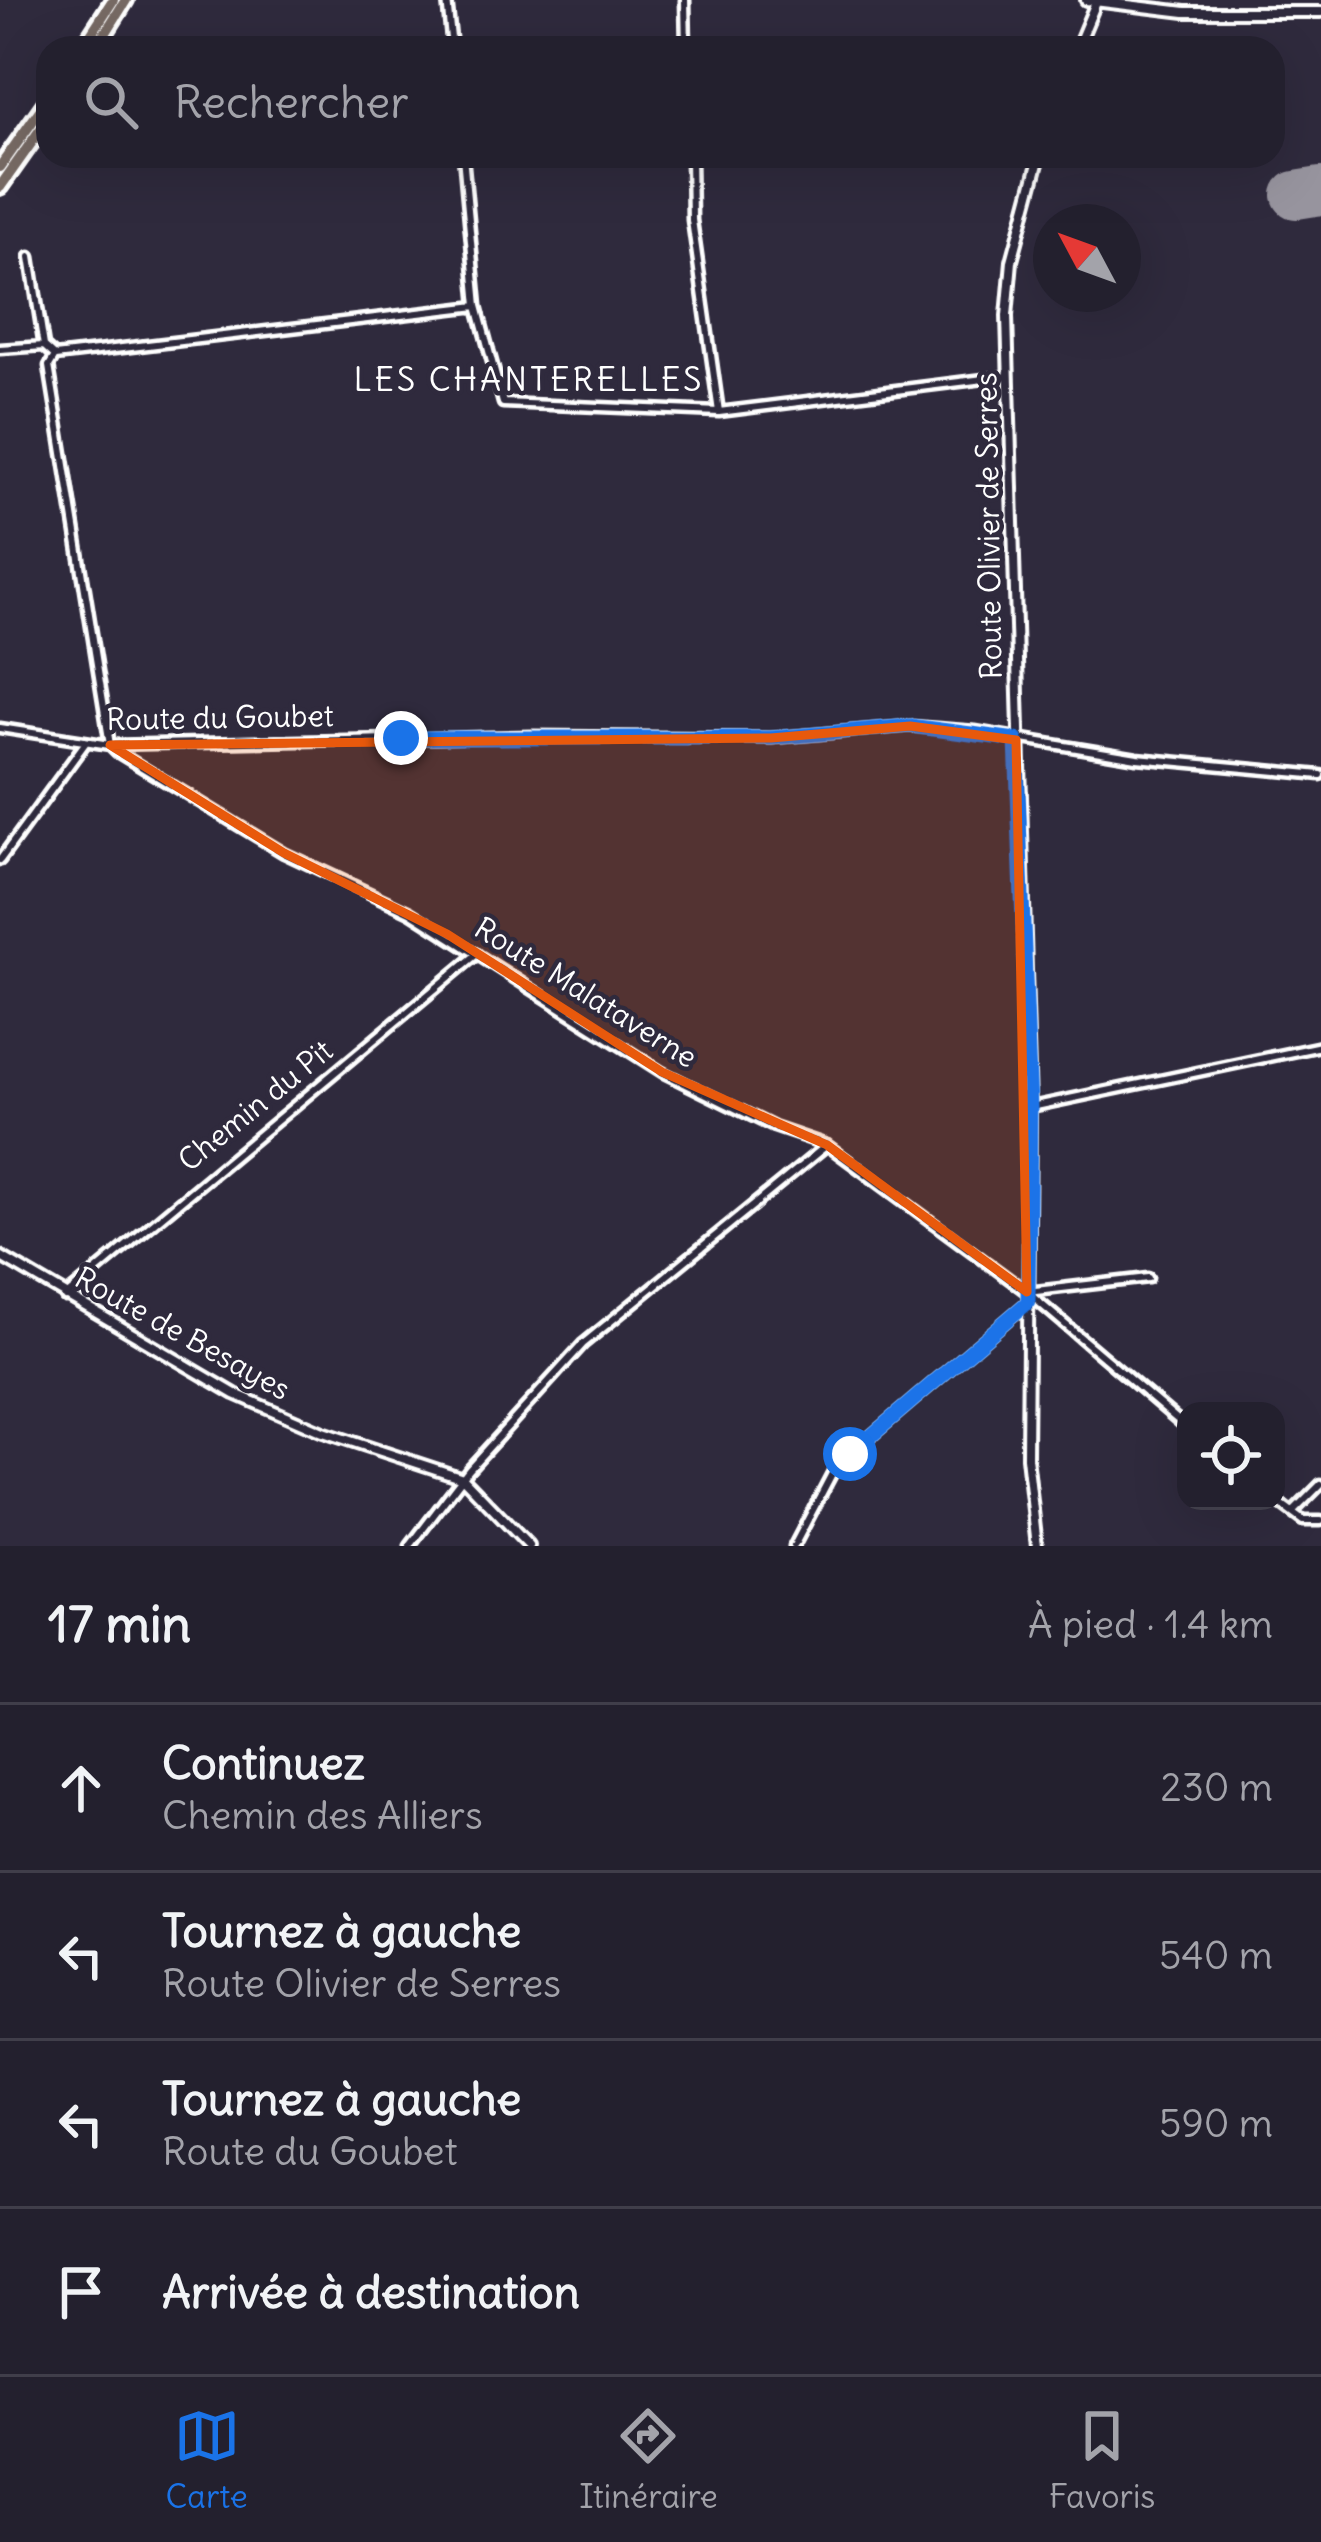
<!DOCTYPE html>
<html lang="fr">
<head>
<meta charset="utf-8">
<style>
	:root { --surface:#23202e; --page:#2b2836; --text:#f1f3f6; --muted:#a3a3aa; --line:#403e4a; --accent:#1a73e8 }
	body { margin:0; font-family:Delius,sans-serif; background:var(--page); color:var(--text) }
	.controls { position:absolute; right:36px; bottom:36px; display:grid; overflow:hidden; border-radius:24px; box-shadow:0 12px 48px #0002 }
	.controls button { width:108px; height:108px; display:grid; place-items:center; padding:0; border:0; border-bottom:3px solid var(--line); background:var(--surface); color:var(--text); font:60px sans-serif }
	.compass { position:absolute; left:1033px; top:204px; width:108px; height:108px; border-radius:50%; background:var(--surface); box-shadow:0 12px 48px #0002; rotate:311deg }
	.stop { position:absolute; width:36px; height:36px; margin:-27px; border:9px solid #1a73e8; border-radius:50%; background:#fff }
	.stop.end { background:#1a73e8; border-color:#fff; box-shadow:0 3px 12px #0008 }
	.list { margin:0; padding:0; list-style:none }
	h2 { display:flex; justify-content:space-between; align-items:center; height:156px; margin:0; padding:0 48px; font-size:51px }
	h2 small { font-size:39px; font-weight:400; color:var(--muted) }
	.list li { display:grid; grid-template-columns:78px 1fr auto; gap:36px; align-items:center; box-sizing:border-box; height:168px; padding:0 48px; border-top:3px solid var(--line) }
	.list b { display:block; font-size:45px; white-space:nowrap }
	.list p { margin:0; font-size:39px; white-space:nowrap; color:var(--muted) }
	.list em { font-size:39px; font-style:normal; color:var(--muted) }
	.icon { flex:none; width:66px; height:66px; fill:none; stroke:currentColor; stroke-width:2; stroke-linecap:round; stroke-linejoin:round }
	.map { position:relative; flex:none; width:1321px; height:1546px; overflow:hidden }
	.search { position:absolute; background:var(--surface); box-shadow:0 12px 48px #0002; left:36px; right:36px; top:36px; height:132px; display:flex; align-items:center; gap:30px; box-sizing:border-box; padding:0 42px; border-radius:36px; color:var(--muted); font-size:45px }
	.sheet { height:828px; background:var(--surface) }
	nav { display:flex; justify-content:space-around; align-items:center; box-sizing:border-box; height:168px; border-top:3px solid var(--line); background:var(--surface); font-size:33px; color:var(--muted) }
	nav a { display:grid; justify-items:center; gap:6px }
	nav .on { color:var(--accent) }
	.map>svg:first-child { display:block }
</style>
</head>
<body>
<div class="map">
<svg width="1321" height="1546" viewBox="0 0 1321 1546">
	<rect width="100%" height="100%" fill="#2f2a3d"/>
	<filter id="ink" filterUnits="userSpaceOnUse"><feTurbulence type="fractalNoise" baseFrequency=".00833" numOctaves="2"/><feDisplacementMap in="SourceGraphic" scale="24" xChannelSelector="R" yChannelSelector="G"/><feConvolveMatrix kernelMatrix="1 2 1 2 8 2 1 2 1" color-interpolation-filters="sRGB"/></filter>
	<g filter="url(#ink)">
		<path fill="#646c60" stroke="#b2b6b0" stroke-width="3" d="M1321,174v33l-28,5 -4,-33z"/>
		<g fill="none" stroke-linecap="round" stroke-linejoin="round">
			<path stroke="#97949e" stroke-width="48" d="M1296,195l25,-4"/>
			<g stroke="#fff" stroke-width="15">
				<path id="street" d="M447,0l5,48
					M685,0l1,48
					M463,156l14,150 26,97 216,9 289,-36
					M691,156l1,64 27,192
					M30,257l14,89
					M0,349l44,-3 11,10
					M55,356l-6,10 61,379 7,7 167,101 126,59 252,160 112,55 53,18 200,147 159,135
					M55,356l422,-50
					M0,728l110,17 422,-9 239,2 139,-12 65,5 162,27 184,17
					M0,860l86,-118
					M1031,1107l290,-61
					M1027,1292l121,-14
					M65,1297l412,-343
					M1276,1501l27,20h18
					M1292,1513l29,-29
					M410,1546l59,-77 114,-125 244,-199
					M794,1546l42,-80 192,-164"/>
			</g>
			<g stroke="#fff" stroke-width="16">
				<path id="secondary" d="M1086,0l99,12h136
					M1077,48l20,-48
					M0,1256l235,138 88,38 140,46 66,68
					M1037,1546l-10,-89 3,-350 -23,-791 5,-55 28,-105"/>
			</g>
			<g stroke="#fff" stroke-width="20">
				<path id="highway" d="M82,48l31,-48
					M96,48l30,-48
					M0,167l48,-68
					M0,187l48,-68"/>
			</g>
			<use href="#street" stroke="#2f2a3d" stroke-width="6"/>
			<use href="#secondary" stroke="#2f2a3d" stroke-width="8"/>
			<use href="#highway" stroke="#766964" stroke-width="10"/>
		</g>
	</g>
	<g fill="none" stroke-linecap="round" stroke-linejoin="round" filter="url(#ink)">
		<path stroke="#1a73e8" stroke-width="15" d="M401,738h370l139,-12 106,14 14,367 -2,195 -178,152"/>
	</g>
	<path fill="#e8590c" fill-opacity="0.2" stroke="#e8590c" stroke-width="9" stroke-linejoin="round" d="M910,726l106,14 11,552 -200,-147 -165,-73 -215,-138 -163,-81 -174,-108 661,-7z"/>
	<g text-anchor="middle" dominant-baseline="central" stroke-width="9" stroke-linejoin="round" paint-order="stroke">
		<g font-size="30" fill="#fff" stroke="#2f2a3d">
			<text transform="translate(988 526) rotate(-91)">Route Olivier de Serres</text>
			<text transform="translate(220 717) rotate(-1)">Route du Goubet</text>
			<text transform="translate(586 992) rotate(32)">Route Malataverne</text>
			<text transform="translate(255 1105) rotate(-39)">Chemin du Pit</text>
			<text transform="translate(183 1333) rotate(29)">Route de Besayes</text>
		</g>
		<g font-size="33" letter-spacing="3" fill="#fff" stroke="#2f2a3d">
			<text x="529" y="379">LES CHANTERELLES</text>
		</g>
	</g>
</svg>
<div class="controls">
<button><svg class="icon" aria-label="locate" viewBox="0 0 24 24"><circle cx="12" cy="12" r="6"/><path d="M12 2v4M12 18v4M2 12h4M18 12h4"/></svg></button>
</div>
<svg class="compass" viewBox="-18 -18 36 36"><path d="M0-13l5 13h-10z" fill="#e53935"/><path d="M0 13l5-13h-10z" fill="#a3a3aa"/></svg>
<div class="stop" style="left:850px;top:1454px"></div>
<div class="stop end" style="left:401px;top:738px"></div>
<div class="search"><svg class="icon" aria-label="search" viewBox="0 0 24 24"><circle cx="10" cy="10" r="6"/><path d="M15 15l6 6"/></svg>Rechercher</div>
</div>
<section class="sheet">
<h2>17 min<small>À pied · 1.4 km</small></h2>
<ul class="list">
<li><svg class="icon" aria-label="ahead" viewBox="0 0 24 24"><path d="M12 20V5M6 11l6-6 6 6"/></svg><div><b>Continuez</b><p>Chemin des Alliers</p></div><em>230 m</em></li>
<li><svg class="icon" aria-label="left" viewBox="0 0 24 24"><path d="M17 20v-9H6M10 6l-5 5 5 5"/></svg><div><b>Tournez à gauche</b><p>Route Olivier de Serres</p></div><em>540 m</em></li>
<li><svg class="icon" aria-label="left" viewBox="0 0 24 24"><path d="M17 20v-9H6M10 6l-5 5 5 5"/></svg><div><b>Tournez à gauche</b><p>Route du Goubet</p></div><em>590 m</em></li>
<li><svg class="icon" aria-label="arrive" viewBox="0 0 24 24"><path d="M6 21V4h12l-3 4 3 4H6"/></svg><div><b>Arrivée à destination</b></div></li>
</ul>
</section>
<nav>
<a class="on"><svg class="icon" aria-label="map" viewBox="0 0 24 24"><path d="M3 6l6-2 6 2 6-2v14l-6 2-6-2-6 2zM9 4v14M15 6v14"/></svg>Carte</a>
<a><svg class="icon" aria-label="directions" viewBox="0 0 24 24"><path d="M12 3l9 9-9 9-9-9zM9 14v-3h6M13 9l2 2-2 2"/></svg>Itinéraire</a>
<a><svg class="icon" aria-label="saved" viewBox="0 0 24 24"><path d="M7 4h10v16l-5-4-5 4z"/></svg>Favoris</a>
</nav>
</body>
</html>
